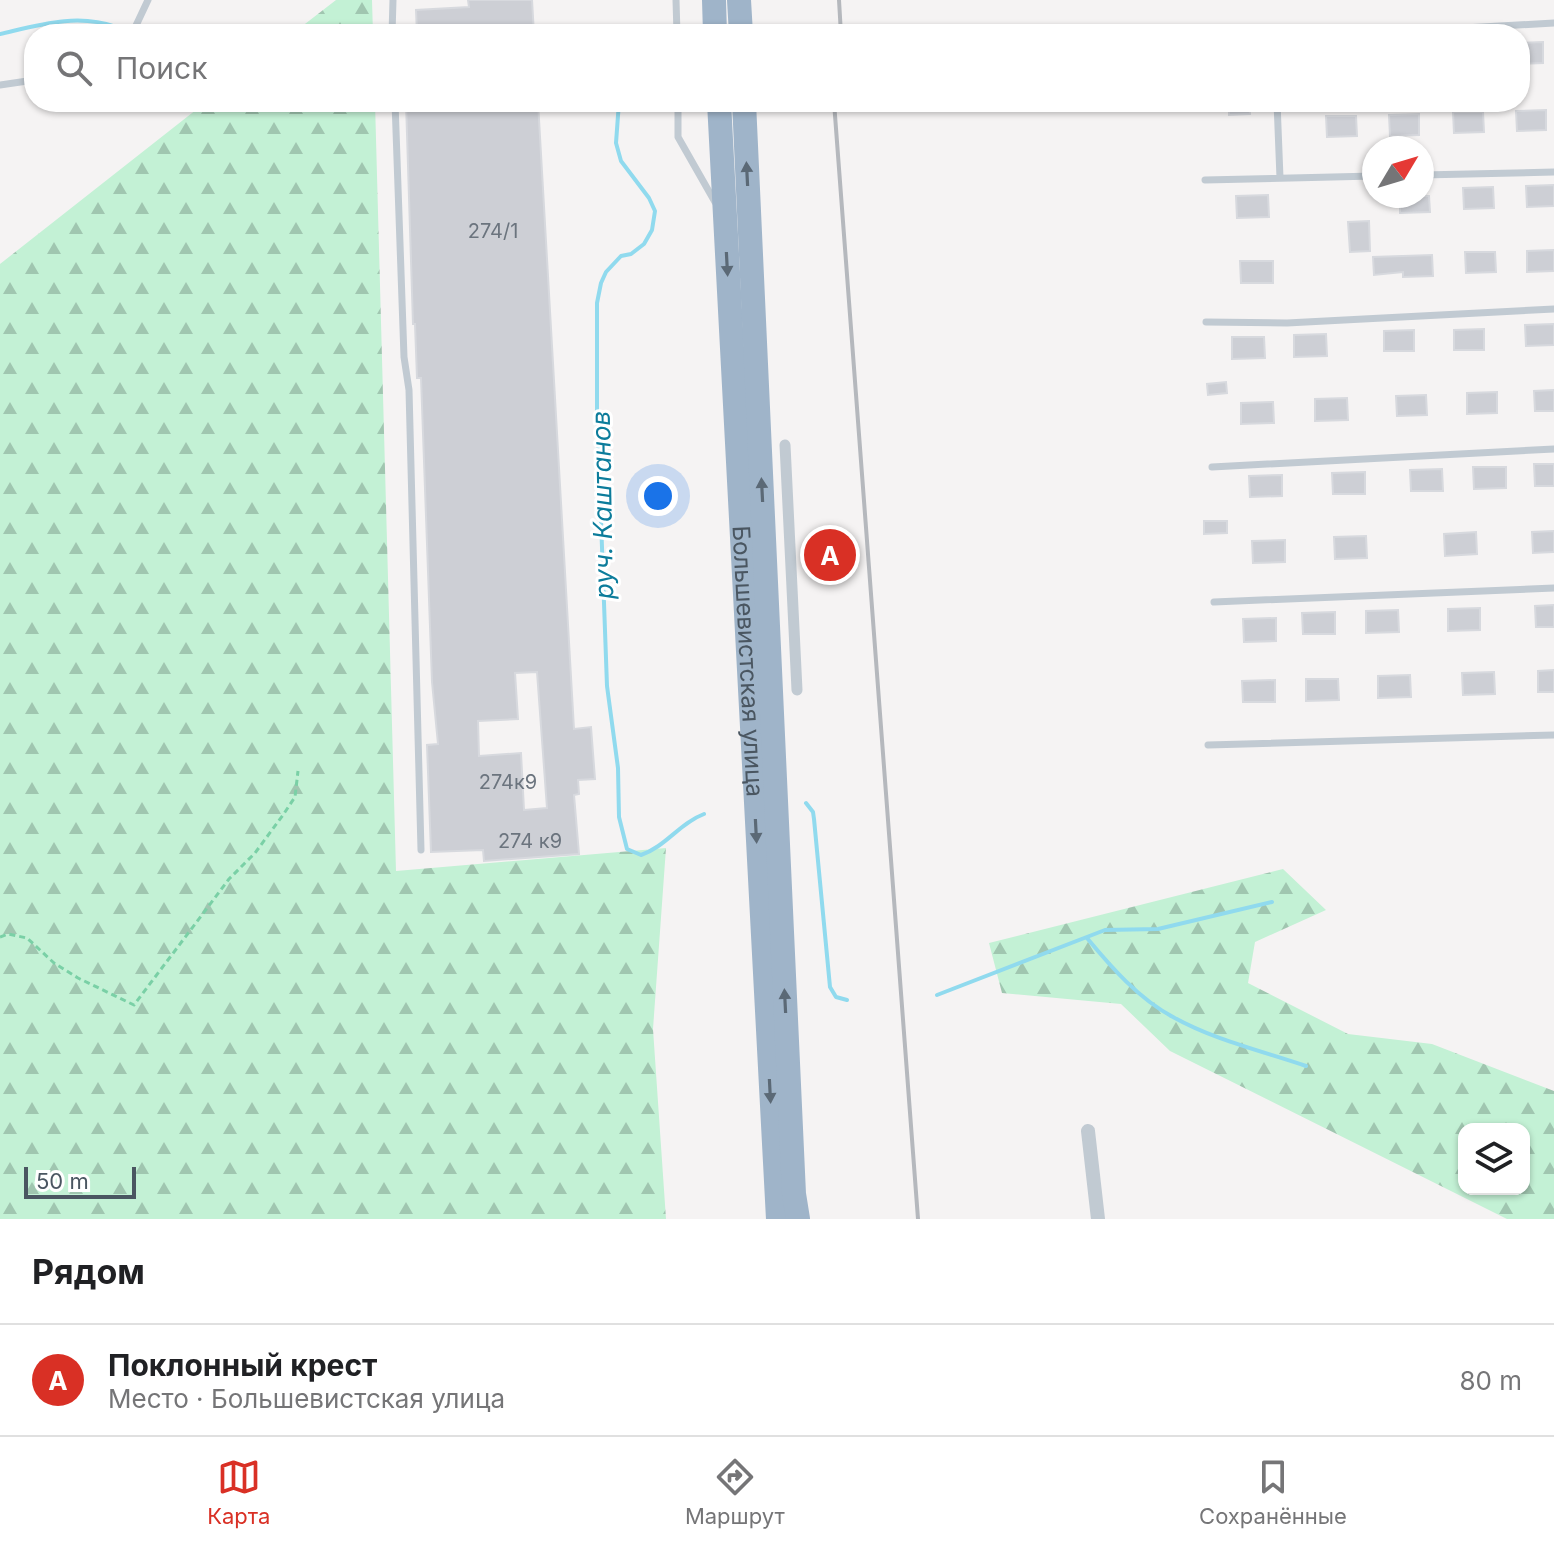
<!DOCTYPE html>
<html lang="ru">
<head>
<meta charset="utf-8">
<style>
	:root { --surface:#fff; --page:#f6f6f6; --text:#202124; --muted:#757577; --line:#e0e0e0; --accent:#d93025 }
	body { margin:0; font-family:Inter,sans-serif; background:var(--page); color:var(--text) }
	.controls { position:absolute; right:24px; bottom:24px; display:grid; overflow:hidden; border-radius:16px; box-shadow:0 2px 6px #0004 }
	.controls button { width:72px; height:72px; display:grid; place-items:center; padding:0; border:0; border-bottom:2px solid var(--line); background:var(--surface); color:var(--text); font:40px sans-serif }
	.compass { position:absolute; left:1362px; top:136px; width:72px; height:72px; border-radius:50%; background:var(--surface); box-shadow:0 2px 6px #0004; rotate:52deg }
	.scale { position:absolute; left:24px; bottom:20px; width:112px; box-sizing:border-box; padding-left:8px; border:4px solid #4a5661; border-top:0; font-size:22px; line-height:28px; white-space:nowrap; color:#4a5661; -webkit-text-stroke:6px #fff; paint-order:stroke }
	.you { position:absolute; left:658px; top:496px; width:28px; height:28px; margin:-20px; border:6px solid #fff; border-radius:50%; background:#1a73e8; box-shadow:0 0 0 12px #1a73e833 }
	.badge { display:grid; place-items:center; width:52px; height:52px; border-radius:50%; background:var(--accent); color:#fff; font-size:26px; font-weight:700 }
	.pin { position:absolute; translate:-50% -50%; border:4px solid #fff; box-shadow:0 2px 8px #0006 }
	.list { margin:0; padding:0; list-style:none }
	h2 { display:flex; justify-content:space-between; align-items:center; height:104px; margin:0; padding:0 32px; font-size:34px }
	h2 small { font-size:26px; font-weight:400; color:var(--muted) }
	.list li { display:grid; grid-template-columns:52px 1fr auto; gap:24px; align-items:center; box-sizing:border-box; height:112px; padding:0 32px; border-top:2px solid var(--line) }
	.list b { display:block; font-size:30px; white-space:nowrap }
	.list p { margin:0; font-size:26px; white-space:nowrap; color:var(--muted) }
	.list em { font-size:26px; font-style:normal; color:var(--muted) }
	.icon { flex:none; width:44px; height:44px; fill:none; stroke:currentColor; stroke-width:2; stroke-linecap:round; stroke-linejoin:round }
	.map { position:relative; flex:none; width:1554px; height:1219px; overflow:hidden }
	.search { position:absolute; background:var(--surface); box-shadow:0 2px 6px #0004; left:24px; right:24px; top:24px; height:88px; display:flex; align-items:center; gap:20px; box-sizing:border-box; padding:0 28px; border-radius:32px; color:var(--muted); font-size:30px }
	.sheet { height:216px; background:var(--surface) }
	nav { display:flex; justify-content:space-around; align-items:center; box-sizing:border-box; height:112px; border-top:2px solid var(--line); background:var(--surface); font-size:22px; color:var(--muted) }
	nav a { display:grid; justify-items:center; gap:4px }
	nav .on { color:var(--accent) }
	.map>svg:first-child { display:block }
</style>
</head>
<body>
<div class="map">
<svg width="1554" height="1219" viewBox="0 0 1554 1219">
	<defs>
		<pattern id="forest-firs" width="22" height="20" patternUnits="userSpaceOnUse" patternTransform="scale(2)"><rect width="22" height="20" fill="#c3f1d5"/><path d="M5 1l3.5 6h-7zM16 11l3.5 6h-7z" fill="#a0c6b0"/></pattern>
	</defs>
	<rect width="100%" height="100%" fill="#f5f3f3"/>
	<path fill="url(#forest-firs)" fill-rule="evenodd" d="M336,0h36l1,34h-81z
		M206,102h169l21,769 270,-23 -13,181 13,190h-666v-955z
		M1283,869l43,41 -71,32 -7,41 100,51 84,10 122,47v128h-47l-337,-168 -49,-47 -119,-11 -13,-50zM1524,1129v60h-60v-60z"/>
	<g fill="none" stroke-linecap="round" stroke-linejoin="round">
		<path stroke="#90daee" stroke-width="4" d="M0,34c39,-9 77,-21 116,-7
			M619,102l-3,41 5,18 28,37 6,13 -3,19 -8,14 -13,10 -10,2 -15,16 -5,11 -4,20v106l10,277 11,82 1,49 8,32 14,6c24,-8 39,-32 63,-41
			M806,803l7,9 1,7 16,168 6,10 11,3
			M1087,938c24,29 52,61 86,79 41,23 89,34 133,49
			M937,995l168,-65 53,-1 114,-27"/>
	</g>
	<path fill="#cdcfd5" stroke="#d7d9de" stroke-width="2" fill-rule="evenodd" d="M468,0h64l2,34h-117l-1,-24 53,-3z
		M1543,42v21l-23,1v-21z
		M406,102h132l36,627 17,-2 4,52 -17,1 1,14 -5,1 5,59 -95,7 -1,-11 -52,2 -4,-107 11,-1 -6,-62 -11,-304h-4l-2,-54h-2zM537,672l10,136 -23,2 -3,-57 -42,3 -1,-35 40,-2 -3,-46z
		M1229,102h20l1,12 -21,1z
		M1546,110v20l-29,1 -1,-20z
		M1453,112h30l1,20 -30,1z
		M1419,114v21l-29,1 -1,-21z
		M1326,116h30l1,20 -30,1z
		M1554,185v21l-27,1 -1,-21z
		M1493,187l1,21 -30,1 -1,-21z
		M1268,195l1,22 -32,1 -1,-22z
		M1400,196h29l1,16 -30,1z
		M1369,221l1,30 -20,1 -2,-30z
		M1554,250v21l-27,1v-21z
		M1465,252h30l1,20 -30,1z
		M1432,255l1,21 -30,1v-5l-29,3 -1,-18z
		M1240,261h33v22h-32z
		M1554,324v21l-28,1 -1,-21z
		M1484,329v21h-30v-20z
		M1414,330v21h-30v-20z
		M1326,334l1,22 -33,1v-22z
		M1232,337h32l1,21 -33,1z
		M1226,382l1,11 -19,2 -1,-11z
		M1554,390v21h-19l-1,-20z
		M1497,392v21l-30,1v-21z
		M1426,395l1,20 -30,1 -1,-20z
		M1347,398l1,22 -33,1v-22z
		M1273,402l1,21 -33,1v-21z
		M1534,464h20v22h-19z
		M1473,467h33v21l-32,1z
		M1442,469l1,22h-32l-1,-21z
		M1365,472v22h-32l-1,-21z
		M1282,475v21l-32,1 -1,-21z
		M1204,521h23v12l-23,1z
		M1554,531v21l-21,1 -1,-21z
		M1476,532l1,22 -32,2 -1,-22z
		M1366,536l1,22 -32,1 -1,-22z
		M1285,540v22l-32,1 -1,-22z
		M1554,605v22h-18l-1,-21z
		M1480,608v22l-32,1v-22z
		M1398,610l1,22 -33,1v-22z
		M1335,612v22h-32l-1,-21z
		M1276,618v23l-32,1 -1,-23z
		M1554,670v22h-16v-21z
		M1494,672l1,22 -32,1 -1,-22z
		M1410,675l1,22 -33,1v-22z
		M1306,679h32l1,21 -33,1z
		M1275,680v22h-32l-1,-21z"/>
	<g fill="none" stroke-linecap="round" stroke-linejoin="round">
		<path stroke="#7ad0a6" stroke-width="3" stroke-dasharray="6 4" stroke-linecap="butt" d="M0,937l8,-3 19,4 27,25 24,15 56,27 95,-126 26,-26 28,-38 12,-18 3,-26"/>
		<path stroke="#c1cad2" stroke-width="7" d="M676,0l1,34
			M132,34l16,-34
			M392,34l1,-34
			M1358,34l196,-11
			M0,85l34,-5
			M395,102l9,255 5,33 12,460
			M678,102v35l37,65
			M1277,102l3,76
			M1422,175l132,-3
			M1205,180l169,-4
			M1206,322l81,1 267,-14
			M1212,467l342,-18
			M1214,602l340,-14
			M1208,745l346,-10"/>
		<path stroke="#c1cad2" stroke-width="11" d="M785,445l12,245"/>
		<path stroke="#c1cad2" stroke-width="14" d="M1088,1131l10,88"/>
		<g stroke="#9fb4c9" stroke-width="24">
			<path d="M714,0l1,34"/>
			<path d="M739,0l2,34"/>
			<path id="s1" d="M719,102l59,1117"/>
			<path d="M744,102l50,1092 4,25"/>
		</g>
		<path stroke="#b5b8bd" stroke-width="4" d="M839,0l2,34
			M834,102l84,1117"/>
	</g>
	<defs><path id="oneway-solid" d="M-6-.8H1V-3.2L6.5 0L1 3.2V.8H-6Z" transform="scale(2)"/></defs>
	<g fill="#5b6976">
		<use href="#oneway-solid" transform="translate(747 174) rotate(-93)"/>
		<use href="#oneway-solid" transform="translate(727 264) rotate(87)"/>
		<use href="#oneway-solid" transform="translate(762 490) rotate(-93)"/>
		<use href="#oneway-solid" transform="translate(756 831) rotate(87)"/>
		<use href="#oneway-solid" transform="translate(785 1001) rotate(-93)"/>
		<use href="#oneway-solid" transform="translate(770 1091) rotate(87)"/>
	</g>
	<g text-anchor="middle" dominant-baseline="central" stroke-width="6" stroke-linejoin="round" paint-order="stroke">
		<g font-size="20" fill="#6b747e">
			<text x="493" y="231">274/1</text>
			<text x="508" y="782">274к9</text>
			<text x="530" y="841">274 к9</text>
		</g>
		<g font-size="24" fill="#4a5661" stroke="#fff">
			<text stroke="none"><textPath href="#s1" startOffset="560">Большевистская улица</textPath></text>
		</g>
		<g font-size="26" font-style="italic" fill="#0c7c9b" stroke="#fff">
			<text transform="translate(602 505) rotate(-91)">руч. Каштанов</text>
		</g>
	</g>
</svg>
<div class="controls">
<button><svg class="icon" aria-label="layers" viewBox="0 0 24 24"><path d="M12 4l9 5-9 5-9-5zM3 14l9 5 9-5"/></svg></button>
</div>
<svg class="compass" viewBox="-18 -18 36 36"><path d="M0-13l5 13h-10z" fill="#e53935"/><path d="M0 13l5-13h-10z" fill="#757577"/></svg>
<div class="scale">50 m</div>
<div class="you"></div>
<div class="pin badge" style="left:830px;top:555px">A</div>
<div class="search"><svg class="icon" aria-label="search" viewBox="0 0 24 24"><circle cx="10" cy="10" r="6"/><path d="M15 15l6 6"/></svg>Поиск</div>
</div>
<section class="sheet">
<h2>Рядом<small></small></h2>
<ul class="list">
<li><span class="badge">A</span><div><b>Поклонный крест</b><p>Место · Большевистская улица</p></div><em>80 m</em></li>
</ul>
</section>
<nav>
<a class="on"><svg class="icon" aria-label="map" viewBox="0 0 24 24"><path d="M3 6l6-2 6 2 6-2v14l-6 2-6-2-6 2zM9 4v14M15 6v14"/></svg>Карта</a>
<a><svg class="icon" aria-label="directions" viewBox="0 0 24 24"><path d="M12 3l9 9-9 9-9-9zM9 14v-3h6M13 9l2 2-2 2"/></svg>Маршрут</a>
<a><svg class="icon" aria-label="saved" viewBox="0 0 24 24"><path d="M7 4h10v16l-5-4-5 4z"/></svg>Сохранённые</a>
</nav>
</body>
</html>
